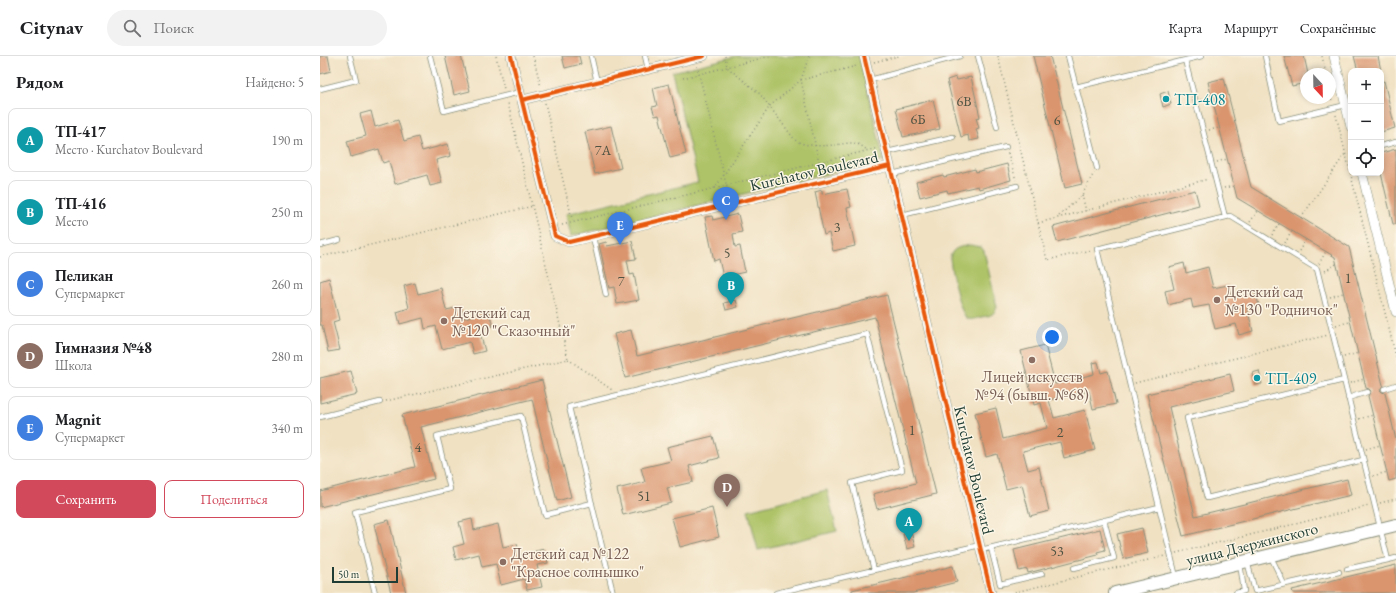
<!DOCTYPE html>
<html lang="ru">
<head>
<meta charset="utf-8">
<style>
	:root { --surface:#fff; --page:#f2f2f2; --text:#202124; --muted:#757577; --line:#e0e0e0; --accent:#d1495b }
	body { margin:0; font-family:"EB Garamond",serif; background:var(--page); color:var(--text) }
	.controls { position:absolute; right:12px; top:12px; display:grid; overflow:hidden; border-radius:8px; box-shadow:0 2px 6px #0003 }
	.controls button { width:36px; height:36px; display:grid; place-items:center; padding:0; border:0; border-bottom:1px solid var(--line); background:var(--surface); color:var(--text); font:20px sans-serif }
	.compass { position:absolute; left:980px; top:12px; width:36px; height:36px; border-radius:50%; background:var(--surface); box-shadow:0 2px 6px #0003; rotate:158deg }
	.scale { position:absolute; left:12px; bottom:10px; width:66px; box-sizing:border-box; padding-left:4px; border:2px solid #1f3d34; border-top:0; font-size:11px; line-height:14px; white-space:nowrap; color:#1f3d34; -webkit-text-stroke:3px #fcf5e5; paint-order:stroke }
	.you { position:absolute; left:732px; top:281px; width:14px; height:14px; margin:-10px; border:3px solid #fff; border-radius:50%; background:#1a73e8; box-shadow:0 0 0 6px #1a73e833 }
	.badge { display:grid; place-items:center; width:26px; height:26px; border-radius:50%; background:var(--accent); color:#fff; font-size:13px; font-weight:700 }
	.pin { position:absolute; translate:-50% -33px; filter:drop-shadow(0 1px 2px #0008) }
	.pin::after { content:''; position:absolute; top:21px; width:14px; height:12px; background:inherit; clip-path:polygon(0 0,100% 0,50% 100%) }
	.list { margin:0; padding:0; list-style:none }
	h2 { display:flex; justify-content:space-between; align-items:center; height:52px; margin:0; padding:0 16px; font-size:17px }
	h2 small { font-size:13px; font-weight:400; color:var(--muted) }
	.list li { display:grid; grid-template-columns:26px 1fr auto; gap:12px; align-items:center; box-sizing:border-box; height:64px; margin:0 8px 8px; padding:0 8px; border:1px solid var(--line); border-radius:8px }
	.list b { display:block; font-size:15px; white-space:nowrap }
	.list p { margin:0; font-size:13px; white-space:nowrap; color:var(--muted) }
	.list em { font-size:13px; font-style:normal; color:var(--muted) }
	.actions { display:flex; gap:8px; padding:12px 16px }
	.actions a { flex:1; padding:9px 0; border:1px solid var(--accent); border-radius:8px; text-align:center; font-size:14px; color:var(--accent) }
	.actions .main { background:var(--accent); color:#fff }
	.icon { flex:none; width:22px; height:22px; fill:none; stroke:currentColor; stroke-width:2; stroke-linecap:round; stroke-linejoin:round }
	.map { position:relative; flex:none; width:1076px; height:537px; overflow:hidden }
	header { display:flex; align-items:center; gap:24px; box-sizing:border-box; height:56px; padding:0 20px; background:var(--surface); border-bottom:1px solid var(--line) }
	header strong { font-size:19px }
	nav { display:flex; gap:22px; margin-inline-start:auto; font-size:14px }
	.search { width:280px; height:36px; background:var(--page); display:flex; align-items:center; gap:10px; box-sizing:border-box; padding:0 14px; border-radius:22px; color:var(--muted); font-size:15px }
	main { display:flex }
	aside { flex:1; background:var(--surface) }
	.map>svg:first-child { display:block }
</style>
</head>
<body>
<header>
<strong>Citynav</strong>
<div class="search"><svg class="icon" aria-label="search" viewBox="0 0 24 24"><circle cx="10" cy="10" r="6"/><path d="M15 15l6 6"/></svg>Поиск</div>
<nav><a>Карта</a><a>Маршрут</a><a>Сохранённые</a></nav>
</header>
<main>
<aside>
<h2>Рядом<small>Найдено: 5</small></h2>
<ul class="list">
<li><span class="badge" style="background:#0f9aa8">A</span><div><b>ТП-417</b><p>Место · Kurchatov Boulevard</p></div><em>190 m</em></li>
<li><span class="badge" style="background:#0f9aa8">B</span><div><b>ТП-416</b><p>Место</p></div><em>250 m</em></li>
<li><span class="badge" style="background:#3f7fe0">C</span><div><b>Пеликан</b><p>Супермаркет</p></div><em>260 m</em></li>
<li><span class="badge" style="background:#8d6e63">D</span><div><b>Гимназия №48</b><p>Школа</p></div><em>280 m</em></li>
<li><span class="badge" style="background:#3f7fe0">E</span><div><b>Magnit</b><p>Супермаркет</p></div><em>340 m</em></li>
</ul>
<div class="actions"><a class="main">Сохранить</a><a>Поделиться</a></div>
</aside>
<div class="map">
<svg width="1076" height="537" viewBox="0 0 1076 537">
	<rect width="100%" height="100%" fill="#fcf5e5"/>
	<filter id="ink" filterUnits="userSpaceOnUse"><feTurbulence type="fractalNoise" baseFrequency=".025" numOctaves="2"/><feDisplacementMap in="SourceGraphic" scale="8" xChannelSelector="R" yChannelSelector="G"/><feConvolveMatrix kernelMatrix="1 2 1 2 8 2 1 2 1" color-interpolation-filters="sRGB"/></filter>
	<filter id="wash" filterUnits="userSpaceOnUse"><feTurbulence type="fractalNoise" baseFrequency=".012" numOctaves="4" result="noise"/><feDisplacementMap in="SourceGraphic" scale="16" xChannelSelector="R" yChannelSelector="G"/><feGaussianBlur stdDeviation="0.9" result="paint"/><feColorMatrix in="noise" values="0 0 0 0 0 0 0 0 0 0 0 0 0 0 0 0 0 1.4 0 .05"/><feComposite in="paint" operator="in"/></filter>
	<g filter="url(#wash)">
		<rect width="100%" height="100%" fill="#f0e1c2"/>
		<path fill="#aec368" stroke="#66804e" d="M417,0h122l25,104 -313,76 -5,-22 132,-32 -26,-110z
			M650,189l11,2 3,4 13,56c-3,8 -7,9 -15,10 -4,1 -11,4 -15,1 -8,-5 -16,-49 -17,-60 2,-11 11,-11 20,-13z
			M507,434l10,41 -79,19 -10,-40z"/>
		<g id="blocks">
			<path fill="#da956e" d="M0,0h8l3,15 -11,3z
				M125,0h16l9,35 -16,4z
				M242,0h17l2,8 -16,4z
				M713,0h17l32,128 -17,4z
				M964,0h20l4,18h-2v9l-14,3z
				M1034,0h24l3,15h-23z
				M636,21l1,3 14,-3 9,40 -4,1 3,10 -3,1 3,10 -10,2 -1,-6 -7,2 -14,-57z
				M904,22l27,109 98,60 34,138 -3,5 2,2 3,1 11,47v39l-7,2 -21,-85 3,-5 -2,-2 -3,-1 -31,-131 -98,-59 -29,-116z
				M1064,25l11,47 -14,4v-50z
				M349,28l17,70 -16,4 -11,-43 -4,1 -3,-9 5,-1 -4,-18z
				M848,35l3,13 -8,3 -3,-13z
				M613,44l7,29 -37,8 -7,-28z
				M51,55l4,16 23,-7 6,21 14,-4 4,14 26,-7 3,12 -15,4 6,23 -12,3 -3,-11 -32,9 -6,-23 -6,2 -4,-14 -28,8 -4,-16 19,-5 -6,-22z
				M291,70l10,42 -26,6 -10,-42z
				M1076,93v75h-3l-12,-51v-20z
				M687,108l4,16 -32,9 -1,-3 -30,7 -1,-3 -27,7 -4,-15 27,-7 1,2 31,-8 1,3z
				M527,133l4,18 -4,1 8,38 -22,5 -4,-18 -5,2 -9,-43 7,-2v4z
				M875,134l4,15 -142,37 -4,-15z
				M418,158l4,18 -9,2 2,13 5,-1 5,26 -22,5 -4,-18 -5,2 -9,-44 7,-1 1,4z
				M312,185l4,18 -9,1 3,15 4,-1 5,26 -22,4 -3,-17 -5,1 -10,-44 7,-2 1,4z
				M864,207l2,10 22,-6 5,21 15,-3 4,13 23,-6 4,13 -12,3 6,23 -14,4 -3,-11 -21,5 -6,-24 -16,3 -2,-9 -23,6 -3,-14 9,-2 -5,-22z
				M9,222l10,42 -6,2 7,28 -12,2 -6,-27h-2v-44z
				M95,227l3,11 23,-6 5,22 15,-3 3,11 25,-6 4,14 -14,3 6,22 -12,3 -3,-12 -28,7 -6,-23 -11,3 -2,-11 -23,6 -3,-12 12,-4 -5,-22z
				M567,239l49,199 -59,15 -4,-15 43,-11 -41,-166 -250,61 -11,-44 17,-4 6,26z
				M416,244l2,7 -12,3 -2,-7z
				M725,289l10,39 39,-10 -2,-11 6,-1 3,11 7,-2 8,33 -23,5 -4,-18 -40,9 5,18 31,-8 10,40 -31,8 -4,-16 -37,9 5,19 11,-3 10,44 -19,5 -8,-31 -16,4 -9,-35 -11,3 -11,-44 21,-5 7,31 44,-11 -6,-25 -7,2 -13,-54z
				M31,315l6,23 -37,9v-25z
				M939,315l3,13 -7,1 -3,-12z
				M910,318l4,17 -65,16 26,109 152,-37 4,16 -168,41 -36,-142z
				M222,324l29,117 -14,4 -25,-102 -111,28 13,52 -114,28v-16l95,-24 -13,-52z
				M393,380l6,22 -30,8 4,16 -26,6 4,15 -48,12 -6,-26 28,-7 -4,-14 30,-7 -4,-14z
				M392,452l7,29 -39,10 -8,-29z
				M152,463l2,11 24,-6 5,23 14,-3 3,11 24,-6 4,14 -11,2 5,22 -15,3 -3,-11 -23,6 -5,-21 -14,3 -3,-13 -23,6 -3,-13 11,-3 -5,-22z
				M69,464l17,73h-15l-17,-69z
				M822,472l6,25 -25,6 -6,-25z
				M780,473l5,21 -8,2 1,3 -70,18 -1,-4 -8,2 -5,-21z
				M591,476l4,15 -8,2 -4,-15z
				M1076,509v28h-103l-1,-3z
				M633,510l4,16 -44,11h-61v-3z"/>
		</g>
	</g>
	<g filter="url(#ink)">
		<use href="#blocks" fill-opacity="0" stroke="#888f7b" stroke-width="1"/>
		<g fill="none" stroke-linecap="round" stroke-linejoin="round">
			<g stroke="#888f7b" stroke-width="6">
				<path id="lane" d="M110,0l14,55 76,-19
					M271,0l6,26
					M325,0l3,13
					M658,0l19,71
					M748,0l8,31
					M945,0l14,65 67,-16
					M865,4l40,157
					M550,24l90,-24
					M0,33l36,-9 -6,-24
					M1061,90l15,-4
					M567,96l66,-15
					M777,112l-21,-81 126,-31
					M572,118l114,-27
					M582,159l115,-29
					M273,181l13,58
					M0,189l19,-5
					M1024,324l-157,38 20,80 156,-38
					M1064,333l12,-4
					M1028,342l19,-6
					M0,361l60,-15
					M671,492l9,36 42,-10
					M661,494l178,-43
					M951,501l13,27
					M1068,504l8,-2
					M927,505l8,30 84,-19
					M754,512l40,-10 -10,-38
					M856,521l-79,-328 133,-33 87,53 71,291 -41,9
					M55,537l-20,-81 95,-23 -13,-53 84,-20 24,99 47,-12
					M293,537l-44,-186 298,-73 35,136 -50,13 22,87
					M456,537l204,-48
					M916,537l8,-2 -4,-28"/>
			</g>
			<g stroke="#888f7b" stroke-width="10">
				<path id="street" d="M191,0l44,180 14,6 321,-76
					M544,0l127,537
					M1014,0l17,71
					M202,44l182,-44
					M1042,117l34,139"/>
			</g>
			<g stroke="#888f7b" stroke-width="14">
				<path id="secondary" d="M795,537l281,-68"/>
			</g>
			<path stroke="#888f7b" stroke-width="1.5" stroke-dasharray="1 3" stroke-linecap="butt" d="M176,0l8,33
				M213,0l8,31
				M405,0l2,11 33,27 35,46c10,7 29,6 40,5 15,-2 20,-5 32,5
				M489,0l-8,24 18,82
				M678,0l49,204 44,-10
				M1002,0l4,18
				M554,6l25,-6
				M377,10l32,130
				M363,22l88,-22
				M1010,35l2,10
				M881,43l10,-2
				M225,47l28,120
				M1016,59l60,242
				M889,74l10,-2
				M688,97l8,27
				M897,106l10,-3
				M395,132l163,-40
				M904,132l10,-2
				M762,139l4,16
				M739,160l23,-21 12,-22
				M981,162l44,-64
				M930,166l8,-11
				M718,167l170,-44
				M242,169l153,-37 55,-82 31,-26 56,-14
				M952,179l7,-11
				M965,187l7,-12
				M979,195l7,-12
				M0,201l213,-51
				M999,208l7,-13
				M1005,215l11,-7
				M1010,241l13,-4
				M1016,269l14,-3
				M1024,301l14,-4
				M248,303l44,31
				M815,327l193,-48
				M1030,327l14,-4
				M66,345l182,-42 -60,-256
				M1039,363l14,-4
				M1046,393l14,-4
				M1053,420l14,-4
				M1060,447l16,-4
				M856,497l193,-47
				M691,537l154,-37"/>
			<use href="#lane" stroke="#fff" stroke-width="4.5"/>
			<use href="#street" stroke="#fff" stroke-width="9"/>
			<use href="#secondary" stroke="#fff" stroke-width="12"/>
			<g stroke="#fcf5e5" stroke-width="6">
				<path id="cycleway" d="M191,0l44,180 14,6 321,-76
					M544,0l127,537
					M202,44l182,-44"/>
			</g>
			<use href="#cycleway" stroke="#e8590c" stroke-width="4"/>
		</g>
	</g>
	<g fill="#0f9aa8" stroke="#fcf5e5" stroke-width="1.5">
		<circle cx="846" cy="43" r="4"/>
		<circle cx="937" cy="322" r="4"/>
	</g>
	<g fill="#8d6e63" stroke="#fcf5e5" stroke-width="1.5">
		<circle cx="897" cy="244" r="4"/>
		<circle cx="124" cy="265" r="4"/>
		<circle cx="712" cy="304" r="4"/>
		<circle cx="183" cy="506" r="4"/>
	</g>
	<g text-anchor="middle" dominant-baseline="central" stroke-width="3" stroke-linejoin="round" paint-order="stroke">
		<g font-size="14" fill="#4e5342">
			<text x="644" y="45">6В</text>
			<text x="598" y="63">6Б</text>
			<text x="737" y="64">6</text>
			<text x="283" y="94">7А</text>
			<text x="517" y="171">3</text>
			<text x="407" y="197">5</text>
			<text x="1028" y="222">1</text>
			<text x="301" y="225">7</text>
			<text x="592" y="374">1</text>
			<text x="740" y="376">2</text>
			<text x="98" y="391">4</text>
			<text x="324" y="440">51</text>
			<text x="737" y="495">53</text>
		</g>
		<g font-size="16" fill="#0d838f" stroke="#fcf5e5" text-anchor="start">
			<text x="854" y="43">ТП-408</text>
			<text x="945" y="322">ТП-409</text>
		</g>
		<g font-size="16" fill="#1f3d34" stroke="#fcf5e5">
			<text transform="translate(494 115) rotate(-13)">Kurchatov Boulevard</text>
			<text transform="translate(654 414) rotate(77)">Kurchatov Boulevard</text>
			<text transform="translate(932 488) rotate(-14)">улица Дзержинского</text>
		</g>
		<g font-size="16" fill="#785e54" stroke="#fcf5e5" text-anchor="start">
			<text x="905" y="235">Детский сад<tspan x="905" dy="18">№130 "Родничок"</tspan></text>
			<text x="132" y="256">Детский сад<tspan x="132" dy="18">№120 "Сказочный"</tspan></text>
			<text x="712" y="320" text-anchor="middle">Лицей искусств<tspan x="712" dy="18">№94 (бывш. №68)</tspan></text>
			<text x="191" y="497">Детский сад №122<tspan x="191" dy="18">"Красное солнышко"</tspan></text>
		</g>
	</g>
</svg>
<div class="controls">
<button>+</button>
<button>−</button>
<button><svg class="icon" aria-label="locate" viewBox="0 0 24 24"><circle cx="12" cy="12" r="6"/><path d="M12 2v4M12 18v4M2 12h4M18 12h4"/></svg></button>
</div>
<svg class="compass" viewBox="-18 -18 36 36"><path d="M0-13l5 13h-10z" fill="#e53935"/><path d="M0 13l5-13h-10z" fill="#757577"/></svg>
<div class="scale">50 m</div>
<div class="you"></div>
<div class="pin badge" style="left:589px;top:485px;background:#0f9aa8">A</div>
<div class="pin badge" style="left:411px;top:249px;background:#0f9aa8">B</div>
<div class="pin badge" style="left:406px;top:164px;background:#3f7fe0">C</div>
<div class="pin badge" style="left:407px;top:451px;background:#8d6e63">D</div>
<div class="pin badge" style="left:300px;top:189px;background:#3f7fe0">E</div>
</div>
</main>
</body>
</html>
